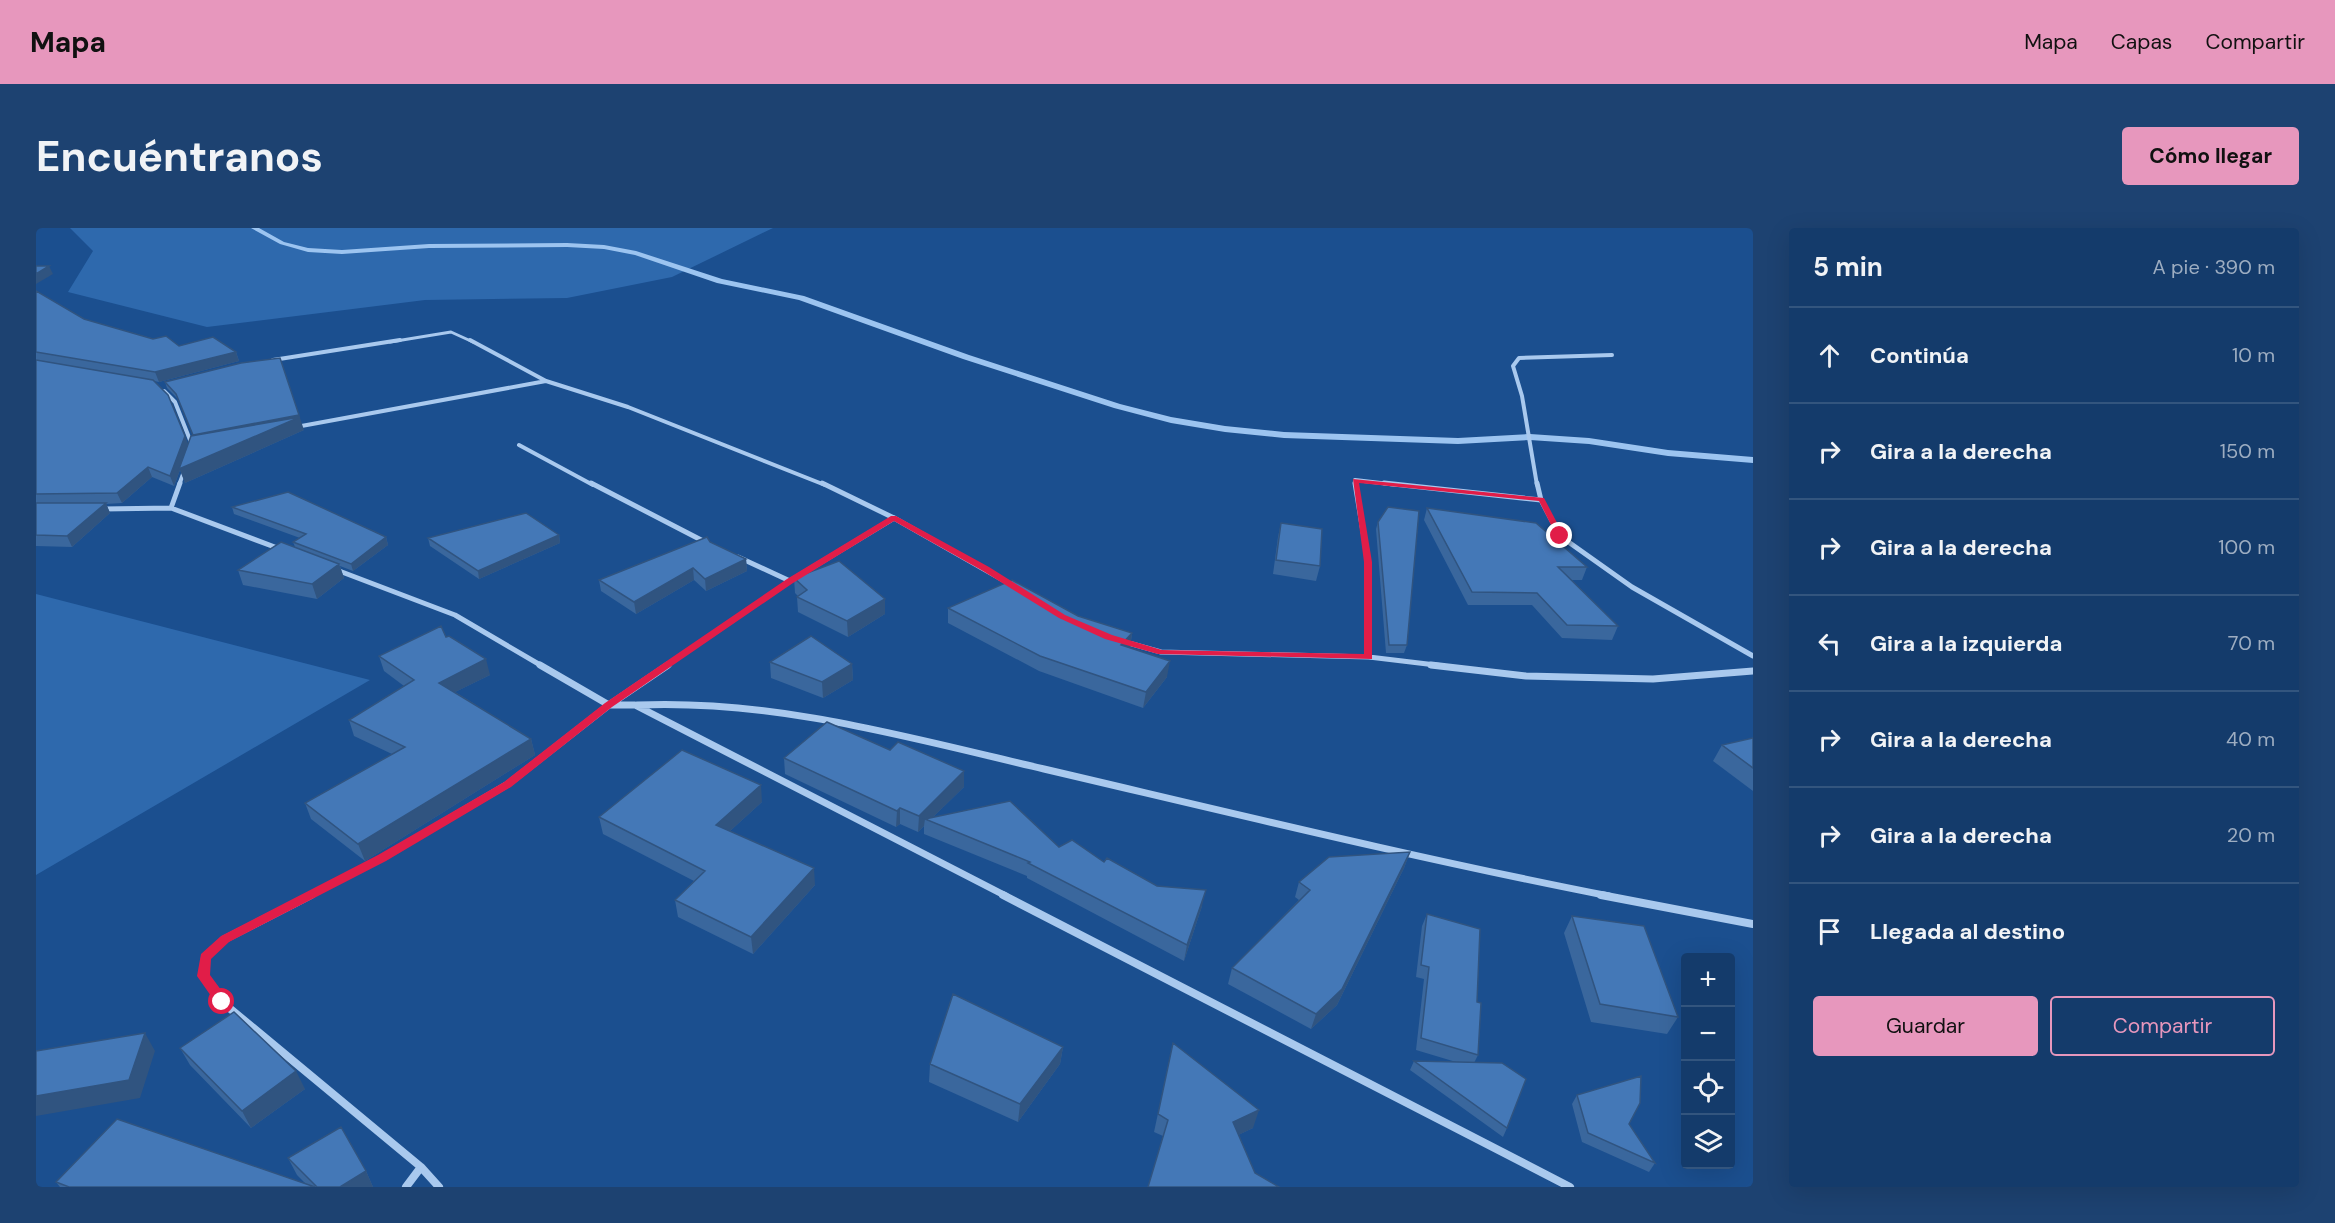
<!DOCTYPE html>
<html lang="es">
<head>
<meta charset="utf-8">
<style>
	:root { --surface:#143b6b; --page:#1d4271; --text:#f1f3f6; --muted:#9dadc1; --line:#33557e; --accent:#e797bd }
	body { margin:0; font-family:"DM Sans",sans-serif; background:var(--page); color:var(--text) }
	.controls { position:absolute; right:18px; bottom:18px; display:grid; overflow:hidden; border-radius:6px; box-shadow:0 6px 24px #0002 }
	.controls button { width:54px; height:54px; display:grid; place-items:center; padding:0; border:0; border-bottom:2px solid var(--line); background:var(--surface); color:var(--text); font:30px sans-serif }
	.stop { position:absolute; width:18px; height:18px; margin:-14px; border:4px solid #e11d48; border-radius:50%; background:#fff }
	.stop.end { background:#e11d48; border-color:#fff; box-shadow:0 2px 6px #0008 }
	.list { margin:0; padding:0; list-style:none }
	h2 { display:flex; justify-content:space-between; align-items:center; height:78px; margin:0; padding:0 24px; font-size:26px }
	h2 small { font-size:20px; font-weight:400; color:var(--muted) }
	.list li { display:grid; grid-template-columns:39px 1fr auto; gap:18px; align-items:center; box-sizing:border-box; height:96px; padding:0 24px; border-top:2px solid var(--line) }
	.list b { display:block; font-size:22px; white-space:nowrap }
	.list em { font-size:20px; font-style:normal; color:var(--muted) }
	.actions { display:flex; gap:12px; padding:18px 24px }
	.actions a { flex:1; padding:14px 0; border:2px solid var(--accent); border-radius:6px; text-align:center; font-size:21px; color:var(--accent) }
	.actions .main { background:var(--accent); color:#111 }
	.icon { flex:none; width:33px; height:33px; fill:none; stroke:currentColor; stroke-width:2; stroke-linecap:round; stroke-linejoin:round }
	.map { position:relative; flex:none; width:1717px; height:959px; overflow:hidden; border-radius:6px }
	header { display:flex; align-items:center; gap:36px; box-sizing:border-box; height:84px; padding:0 30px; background:var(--accent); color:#111 }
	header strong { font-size:28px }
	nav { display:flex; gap:33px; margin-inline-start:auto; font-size:21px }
	.intro { display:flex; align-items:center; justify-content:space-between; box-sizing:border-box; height:144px; padding:0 36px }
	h1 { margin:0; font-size:42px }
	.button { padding:15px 27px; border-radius:6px; background:var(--accent); color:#111; font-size:21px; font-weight:700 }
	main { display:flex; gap:36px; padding:0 36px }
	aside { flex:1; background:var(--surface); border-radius:6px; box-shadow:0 6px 24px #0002 }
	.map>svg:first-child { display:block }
</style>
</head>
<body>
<header>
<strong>Mapa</strong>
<nav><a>Mapa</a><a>Capas</a><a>Compartir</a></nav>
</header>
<div class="intro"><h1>Encuéntranos</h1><a class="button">Cómo llegar</a></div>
<main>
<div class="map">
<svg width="1717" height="959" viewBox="0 0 1717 959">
	<rect width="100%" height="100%" fill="#1b4f8f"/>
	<path fill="#2e69ad" d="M34,0h703l-101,49 -105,21 -142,2 -218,27 -139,-35 25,-41z
		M0,366l334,86 -334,195z"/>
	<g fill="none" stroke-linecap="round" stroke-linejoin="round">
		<path fill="#9cc4f0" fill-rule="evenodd" d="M215,0h8l25,14 24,6 34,2 87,-6 138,-1 37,2 32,6 86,28 82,17 165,59 151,49 51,13 54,9 59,6 174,6 72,-4 59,4 79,12 85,7v6l-85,-7 -79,-12 -59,-4 -72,4 -174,-6 -59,-6 -54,-9 -57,-15 -151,-49 -164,-59 -82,-17 -82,-28 -31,-6 -37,-2 -138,1 -87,6 -34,-2 -28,-8z"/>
		<path stroke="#a9c9ee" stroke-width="3" d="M354,114l61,-10 22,10"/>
		<path stroke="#a9c9ee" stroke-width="4" d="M434,112l76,41 82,26 197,78
			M237,132l127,-20
			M128,163l11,11 17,43
			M260,199l250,-46
			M483,217l74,40
			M143,257l6,-16
			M1320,257l-1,-5 43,5
			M1501,257l-15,-89 -9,-30 6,-8 93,-3"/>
		<path stroke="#a9c9ee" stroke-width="5" d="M144,255l-9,25 109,41
			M555,255l116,60
			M786,255l72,35 118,67
			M1319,255l13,79 1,95
			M1348,255l157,17
			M1501,255l4,17 19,36 72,51 121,69
			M67,281l68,-1
			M702,329l52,24
			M298,341l121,46 87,51
			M1089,414l36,10 208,5 75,9
			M630,438l124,-85 104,-63"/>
		<path stroke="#a9c9ee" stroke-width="7" d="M504,437l69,40h26l371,191
			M1395,437l95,11 127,3 100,-8
			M601,477c138,-6 274,33 407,64 188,44 376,90 565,127
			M272,668l74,-38 126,-74 101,-79 59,-40"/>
		<path stroke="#a9c9ee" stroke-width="8" d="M275,667l-86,44 -20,18 -1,19 18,26 199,165 18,20
			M967,667l567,292
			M1565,667l152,29
			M370,959l15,-20"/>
	</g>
	<path fill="#3a679d" d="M0,63l48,28 95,27 57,6 3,9 -80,21 -5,-1 34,64 5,-9 -14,-36 -12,-12 -2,-6 139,48 -119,53 -5,-13 -6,16 -22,-9 -30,26 -16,1 4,9 -38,34 -36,-1z
		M196,279l154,30 2,8 -35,26 -13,-5 4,12 -27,21 -74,-14 -5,-15 57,-23 -2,-5 7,-4 -66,-24z
		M1391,280l160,59 -5,13h-11l47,46 -6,14 -50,-2 -30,-33h-64l-44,-85z
		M1342,294l29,123 -3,8h-18l-10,-124z
		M1245,295l39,43 -4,15 -43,-7 5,-37z
		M523,307l1,8 -81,36 -49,-33 -2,-8z
		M674,314l36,17 1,12 -41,20 -12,-11 -58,34 -35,-23 -2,-11z
		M758,350l91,36 -37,23 -50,-25 -1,-15 1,-1 -3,-3z
		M912,380l130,8 54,17 -2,15 37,29 -24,31 -104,-37 -91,-48z
		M410,409l44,38 -35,17 76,47 4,16 -170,106 -54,-42 -6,-16 87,-49 -38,-18 -5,-16 55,-34 -20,-15 -5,-15z
		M734,434l82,2 1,16 -30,18 -52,-20z
		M1717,510v53l-40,-30 9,-16z
		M748,530l180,29 -31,30 126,30 45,15 98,44 -18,55 -157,-83v-2l-103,-42v-8l-6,6 -18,-8 -4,3 -111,-53z
		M726,574l-32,29 85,54 -62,69 -75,-37 -3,-17 19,-19 -91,-47 -4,-17z
		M1374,624l-6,16 -67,137 -26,24 -83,-45 4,-16 67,-68 -4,-3 4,-15z
		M1391,686l50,88 1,53 -4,8 33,65 -4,9 -93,-67 4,-9 42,1 -40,-12 8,-71 -8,-2 6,-51z
		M1536,688l106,101 -11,17 -76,-12 -27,-89z
		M1137,815l80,85 -15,7 17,38 -92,-37 -9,-4z
		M1027,819l-3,17 -42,58 -89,-40 1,-18z
		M144,820l125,41 -54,39 -61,-63z
		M1541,867l52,29 26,39 -6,9 -67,-30 -10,-38z
		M252,930l78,13 7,16h-313l-4,-5 250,2 -9,-9z"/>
	<path fill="#305480" d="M13,38l4,8 -17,10v-10z
		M200,124l3,9 -80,21 -4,-10z
		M263,187l5,15 -119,53 -5,-13 -6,16 -4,-10 15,-40 4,10 7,-5 -3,-6z
		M112,239l4,10 -30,26 -5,-10z
		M70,275l4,10 -38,34 -5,-11z
		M523,307l1,8 -81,36 -1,-8z
		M350,309l2,8 -35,26 -2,-7z
		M710,331l1,12 -41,20 -1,-12z
		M303,336l5,14 -27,21 -5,-15z
		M657,340l1,12 -58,34 -2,-12z
		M849,371v15l-37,23 -1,-16z
		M1096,405l-2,16 -9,-4z
		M450,431l4,16 -47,23 -4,-15z
		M1134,433l-3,16 -24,31 3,-16z
		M816,436l1,16 -30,18 -1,-16z
		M495,511l4,16 -170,106 -7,-17z
		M928,543v16l-35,34 -4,-2 -1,7 -6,6 1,-16z
		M725,557l1,17 -44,40 -2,-17z
		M864,580v16l-4,3 1,-16z
		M1374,624l-6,16 -67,137 -26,24 5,-15z
		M778,640l1,17 -62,69 -2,-17z
		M1170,662l-4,16 -18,55 3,-16z
		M109,805l10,18 -15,47 -104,18v-20z
		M1027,819l-3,17 -42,58 2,-18z
		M260,843l9,18 -54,39 -9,-17z
		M1223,882l-6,18 -25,12 5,-18z
		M330,943l7,16h-33z"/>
	<path fill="#4478b7" stroke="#305480" stroke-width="1.5" d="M0,38h13l-13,8z
		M0,63l48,28 69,20 13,-3 13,10 34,-9 23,15 -81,20 -119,-20z
		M244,130l19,57 -106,20 -17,-41 -11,-12 76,-19z
		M0,132l117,20 15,15 17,41 -15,40 -22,-9 -31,26 -81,1z
		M264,189l-121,52 12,-33z
		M252,264l98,45 -35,27 -58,-22 13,-8 -74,-27z
		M0,275h70l-39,33 -31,-1z
		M1352,279l31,4 -12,134h-18l-11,-123z
		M1391,280l109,15 51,44h-29l60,59 -51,-1 -30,-32 -65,-1z
		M490,285l33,22 -81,36 -50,-33z
		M1245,295l41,6 -2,37 -44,-6z
		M671,309l3,5 36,17 -41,20 -12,-11 -59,34 -35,-22z
		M245,314l58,22 -27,20 -74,-14z
		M803,333l46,38 -38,22 -50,-24 10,-7 -13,-12z
		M976,352l66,36 54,17 -11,12 49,16 -24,31 -106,-36 -92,-48z
		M405,398l5,11 3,-1 37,23 -47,24 92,56 -173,105 -53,-41 100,-56 -56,-27 65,-40 -35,-24z
		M775,408l41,28 -30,18 -52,-20z
		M791,494l63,28 8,-8 66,29 -45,45 -19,-8 -3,3 -113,-53z
		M1717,510v30l-31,-23z
		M646,522l79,35 -45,40 98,43 -63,69 -76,-37 30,-29 -106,-54z
		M974,573l49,46 13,-7 32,22 3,-4 50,28 49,4 -19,55 -159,-82 2,-1 -105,-43z
		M1374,624l-68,137 -26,25 -84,-46 78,-78 -11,-8 30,-25z
		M1391,686l53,15 -3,73 4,1 -3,52 -57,-17 8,-71 -8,-2z
		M1536,688l72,10 34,91 -78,-13z
		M917,766l110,53 -43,57 -90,-40z
		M198,784l62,59 -54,40 -62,-63z
		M109,805l-16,47 -93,16v-45z
		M1137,815l86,67 -26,12 22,51 24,14h-131l20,-67 -10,-6z
		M1378,833l88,2 24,16 -19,49z
		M1605,848l-1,27 -11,21 26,39 -67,-30 -11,-38z
		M81,891l198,68h-246l-13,-5z
		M305,899l25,44 -26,16h-23l-29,-29z"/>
	<path fill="#e11d48" d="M1317,251l191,19 20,38 -7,1 -18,-36 -180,-18 13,79v97l-214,-5 -53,-15 -46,-21 -76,-47 -89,-50 -101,62 -181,124 -101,80 -125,74 -157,81 -18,17 -1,16 17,23 2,4 -2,4h-9l-21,-30 4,-22 20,-18 157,-81 126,-73 101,-79 182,-124 104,-63h5l93,51 76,48 47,20 50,15 202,4v-92z"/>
</svg>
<div class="controls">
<button>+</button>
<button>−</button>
<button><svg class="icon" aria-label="locate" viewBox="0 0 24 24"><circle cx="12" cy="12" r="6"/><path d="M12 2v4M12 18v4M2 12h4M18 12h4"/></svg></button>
<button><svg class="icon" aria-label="layers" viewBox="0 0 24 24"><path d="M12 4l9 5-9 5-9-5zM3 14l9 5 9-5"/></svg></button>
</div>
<div class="stop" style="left:186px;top:774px"></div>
<div class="stop end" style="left:1524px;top:308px"></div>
</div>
<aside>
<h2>5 min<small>A pie · 390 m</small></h2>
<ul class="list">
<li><svg class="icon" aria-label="ahead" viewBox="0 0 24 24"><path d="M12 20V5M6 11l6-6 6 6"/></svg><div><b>Continúa</b></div><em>10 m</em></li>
<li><svg class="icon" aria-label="right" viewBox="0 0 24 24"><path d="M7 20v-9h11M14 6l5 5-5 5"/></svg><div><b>Gira a la derecha</b></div><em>150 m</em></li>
<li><svg class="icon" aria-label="right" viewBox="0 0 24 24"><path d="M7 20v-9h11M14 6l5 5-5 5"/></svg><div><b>Gira a la derecha</b></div><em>100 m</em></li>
<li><svg class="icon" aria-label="left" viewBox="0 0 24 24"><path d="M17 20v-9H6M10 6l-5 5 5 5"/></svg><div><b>Gira a la izquierda</b></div><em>70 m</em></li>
<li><svg class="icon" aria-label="right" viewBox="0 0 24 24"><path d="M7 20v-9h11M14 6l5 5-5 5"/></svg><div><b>Gira a la derecha</b></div><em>40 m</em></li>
<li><svg class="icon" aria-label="right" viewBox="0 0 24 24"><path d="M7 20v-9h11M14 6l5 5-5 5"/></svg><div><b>Gira a la derecha</b></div><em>20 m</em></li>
<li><svg class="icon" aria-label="arrive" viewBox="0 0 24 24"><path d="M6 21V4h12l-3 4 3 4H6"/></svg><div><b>Llegada al destino</b></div></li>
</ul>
<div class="actions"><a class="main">Guardar</a><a>Compartir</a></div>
</aside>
</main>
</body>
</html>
